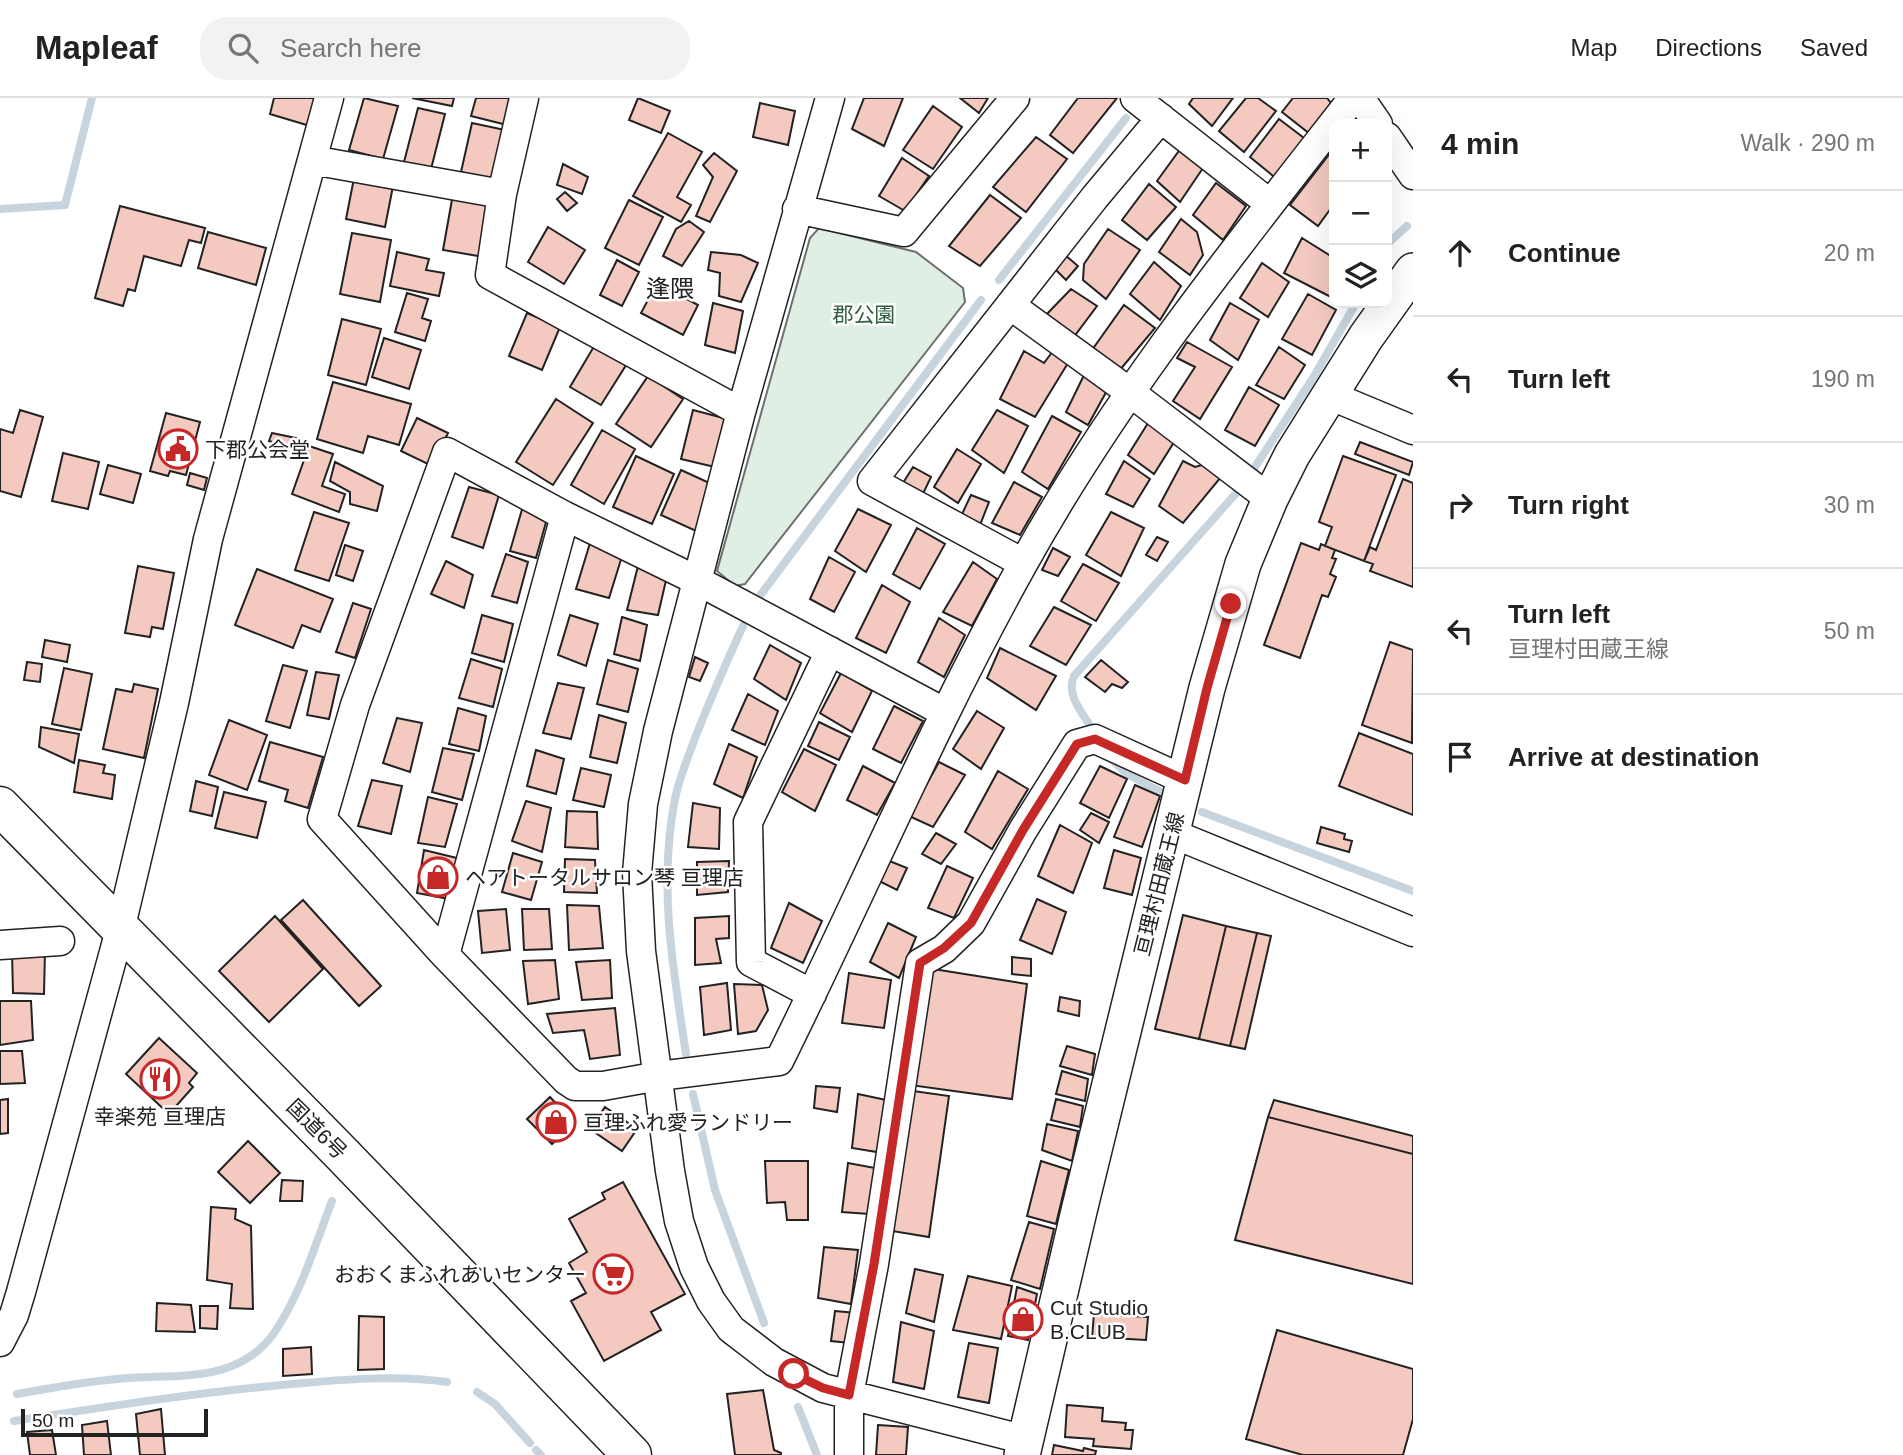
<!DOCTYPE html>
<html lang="en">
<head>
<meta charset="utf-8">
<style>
	:root { --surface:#fff; --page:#f2f2f2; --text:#222; --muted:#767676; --line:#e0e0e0 }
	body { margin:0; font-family:Arial,"Noto Sans JP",sans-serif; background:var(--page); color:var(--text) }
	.controls { position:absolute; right:21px; top:21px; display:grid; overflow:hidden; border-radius:14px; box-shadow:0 7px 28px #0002 }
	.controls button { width:63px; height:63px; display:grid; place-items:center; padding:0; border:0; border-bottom:2px solid var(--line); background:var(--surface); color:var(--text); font:35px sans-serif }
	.scale { position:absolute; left:21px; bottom:18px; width:187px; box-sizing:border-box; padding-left:7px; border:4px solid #222; border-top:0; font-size:19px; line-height:24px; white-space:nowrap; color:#222; -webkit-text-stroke:5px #fff; paint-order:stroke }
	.stop { position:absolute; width:21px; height:21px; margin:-16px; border:5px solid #c62828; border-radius:50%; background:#fff }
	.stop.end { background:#c62828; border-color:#fff; box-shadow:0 2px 7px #0008 }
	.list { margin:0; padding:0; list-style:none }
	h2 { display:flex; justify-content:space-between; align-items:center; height:91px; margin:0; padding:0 28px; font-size:30px }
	h2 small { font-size:23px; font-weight:400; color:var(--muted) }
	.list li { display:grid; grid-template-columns:46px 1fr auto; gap:21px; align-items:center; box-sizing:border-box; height:126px; padding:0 28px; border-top:2px solid var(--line) }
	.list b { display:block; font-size:26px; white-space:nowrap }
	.list p { margin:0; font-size:23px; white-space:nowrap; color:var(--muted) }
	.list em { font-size:23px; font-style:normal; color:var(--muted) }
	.icon { flex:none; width:38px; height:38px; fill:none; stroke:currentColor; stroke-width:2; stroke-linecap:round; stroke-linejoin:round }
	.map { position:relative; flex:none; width:1413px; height:1357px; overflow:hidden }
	header { display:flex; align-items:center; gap:42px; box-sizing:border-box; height:98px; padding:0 35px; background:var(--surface); border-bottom:2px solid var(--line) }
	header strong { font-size:33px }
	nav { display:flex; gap:38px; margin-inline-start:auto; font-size:24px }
	.search { width:490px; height:63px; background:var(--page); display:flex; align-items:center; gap:18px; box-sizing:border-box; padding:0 24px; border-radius:28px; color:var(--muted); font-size:26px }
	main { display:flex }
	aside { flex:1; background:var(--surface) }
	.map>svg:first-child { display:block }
</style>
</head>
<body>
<header>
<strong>Mapleaf</strong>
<div class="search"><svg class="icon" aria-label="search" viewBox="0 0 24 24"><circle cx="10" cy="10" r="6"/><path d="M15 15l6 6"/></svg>Search here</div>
<nav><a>Map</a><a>Directions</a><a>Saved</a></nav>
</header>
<main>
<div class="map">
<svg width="1413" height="1357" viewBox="0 0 1413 1357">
	<rect width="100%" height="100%" fill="#fff"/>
	<path fill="#e0efe3" stroke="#6f6f6f" stroke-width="2" d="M819,130l97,24 47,36 2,14 -220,282 -10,2 -18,-15 93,-333z"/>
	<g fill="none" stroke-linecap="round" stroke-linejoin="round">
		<path stroke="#c7d3dd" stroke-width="8" d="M0,111l65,-4 27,-107
			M1387,146l20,-18
			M999,182l127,-162
			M1253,372l60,-92 43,-75
			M759,499l222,-297
			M1091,629c-10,-16 -25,-32 -17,-51l165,-186
			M1109,659l18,17 36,19
			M1202,714l211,79
			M686,956c-13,-85 -28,-170 -11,-255 4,-21 13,-41 20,-61 15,-38 31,-75 48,-112
			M693,996l22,96 49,133
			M477,1294l18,12 35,39
			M17,1296c33,-6 67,-12 100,-15 55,-6 120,7 157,-46 27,-39 41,-88 58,-132
			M798,1309l19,48
			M14,1323c96,-15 193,-30 290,-38 47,-4 96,-8 143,-1
			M536,1352l5,5"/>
	</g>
	<path fill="#f3c9c0" stroke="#222" stroke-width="2" d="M274,0h44l-8,28 -40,-12z
		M364,0l34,8 -15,53 -34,-9z
		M412,0h42l-2,8z
		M476,0h38l-7,27 -36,-9z
		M638,0l32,13 -9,22 -32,-13z
		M864,0h39l-19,48 -32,-17z
		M960,0h28l-9,15z
		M1078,0h39l-44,55 -23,-18z
		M1193,0h40l-21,28 -23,-22z
		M1246,0h12l18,13 -32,41 -25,-21z
		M1293,0h34l4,5 -21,31 -28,-22z
		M760,5l35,8 -7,34 -35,-8z
		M933,8l29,21 -29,42 -30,-19z
		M418,10l27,6 -14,55 -27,-7z
		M1279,21l29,22 -30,39 -28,-23z
		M472,25l33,7 -11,49 -33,-7z
		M668,35l34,19 -25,45 14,8 -10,17 -48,-26z
		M1036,39l31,22 -41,53 -33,-25z
		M1181,50l22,20 -23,34 -23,-21z
		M1331,54l3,2v50l-16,22 -28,-21z
		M714,55l23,18 -27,51 -14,-6 17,-39 -10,-12z
		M902,60l27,18 -24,35 -26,-15z
		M563,66l25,13 -6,17 -25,-9z
		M355,75l39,8 -9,46 -39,-8z
		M1216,85l30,23 -23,34 -30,-25z
		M1149,86l27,23 -29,33 -25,-20z
		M565,94l12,11 -10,8 -10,-12z
		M453,96l40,6 -9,57 -41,-7z
		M990,97l31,23 -41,48 -31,-20z
		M629,102l34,17 -24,48 -34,-17z
		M120,108l85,22 -4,15 -12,-3 -8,26 -37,-10 -9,35 -7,-2 -5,17 -28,-8z
		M1181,121l16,13 6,23 -13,20 -31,-23z
		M689,123l15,11 -22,34 -19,-10 13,-27z
		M548,129l37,23 -21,34 -36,-22z
		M1108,131l32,21 -34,49 -23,-19 1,-16z
		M208,134l58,16 -10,37 -58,-17z
		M352,135l39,7 -11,62 -40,-8z
		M1302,140l32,20v32l-3,7 -47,-24z
		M397,154l32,7 -3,11 18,3 -5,23 -49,-10z
		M711,154l30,3 17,8 -17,39 -22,-6 1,-23 -12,-3z
		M1065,157l13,11 -12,14 -10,-10z
		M617,162l22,12 -17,34 -22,-11z
		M1154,164l27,24 -21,34 -30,-26z
		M1262,165l27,19 -21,35 -28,-19z
		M657,185l41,22 -15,30 -42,-22z
		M1071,191l26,17 -24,32 -28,-22z
		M407,195l21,6 -6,19 9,3 -6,20 -30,-9z
		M1308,196l28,16 -24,45 -30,-16z
		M713,205l30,8 -8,42 -30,-8z
		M1230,205l29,17 -21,40 -28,-20z
		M1124,207l31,23 -36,43 -27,-21z
		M527,215l33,14 -18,43 -33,-14z
		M342,221l39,10 -15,56 -38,-10z
		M384,240l37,12 -12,39 -37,-12z
		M1187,244l45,25 -32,52 -27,-18 22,-34 -18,-9z
		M596,245l32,19 -27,43 -31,-18z
		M1279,249l26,18 -21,34 -28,-14z
		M1024,253l20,12 9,-12 15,12 -33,54 -35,-18z
		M1086,273l24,14 -22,40 -22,-13z
		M648,278l35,23 -32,48 -35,-23z
		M333,284l78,22 -12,41 -31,-9 -5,17 -46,-14z
		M1249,289l30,18 -24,41 -30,-16z
		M556,301l37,24 -40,62 -37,-23z
		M20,312l23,7 -22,80 -21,-6v-62l13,4z
		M693,312l38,10 -12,48 -38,-9z
		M997,312l31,16 -24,47 -32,-23z
		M166,315l34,9 -14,53 -16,-4 -2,5 -18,-5z
		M1052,318l29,16 -33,57 -26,-17z
		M417,320l31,15 -16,33 -31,-15z
		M1148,325l28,16 -22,35 -26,-19z
		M602,332l33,19 -31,55 -33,-19z
		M272,335l24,5 -2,10 -25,-7z
		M1360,344l53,20 -4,13 -54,-21z
		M309,348l24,8 -11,32 23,8 -6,18 -47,-18z
		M957,351l24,15 -23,39 -24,-16z
		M63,355l36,9 -11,47 -36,-8z
		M636,358l38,18 -22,50 -39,-17z
		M1343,358l53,19 -32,86 -39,-15 7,-19 -13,-5z
		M1124,363l26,18 -17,28 -27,-13z
		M1183,363l12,6 14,-4 12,14 -38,46 -24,-17z
		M335,364l48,24 -6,25 -27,-7v-12l-20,-11z
		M108,367l33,9 -8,29 -33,-9z
		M913,369l18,10 -10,21 -18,-15z
		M681,372l35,16 -20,45 -35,-16z
		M190,375l17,5 -3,12 -17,-5z
		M1403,381l10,4v104l-43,-16 3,-7 -9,-3 6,-14 6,3z
		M1014,384l28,15 -22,38 -28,-12z
		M469,389l30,8 -16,53 -31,-11z
		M971,397l18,7 -9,23 -18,-11z
		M523,408l25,9 -12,43 -26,-7z
		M858,411l33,16 -25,47 -31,-21z
		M314,414l35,11 -20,58 -34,-11z
		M1111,414l33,16 -23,48 -35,-21z
		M917,430l28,16 -25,45 -27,-15z
		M1157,439l11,5 -11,19 -11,-6z
		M590,445l33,10 -14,45 -33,-9z
		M1301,445l18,7 2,-6 14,6 -3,8 4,1 -6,15 6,3 -8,20 -6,-2 -22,63 -36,-13z
		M345,447l18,6 -10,30 -17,-6z
		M1053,450l17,9 -12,19 -16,-6z
		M506,456l22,8 -11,41 -25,-7z
		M829,459l26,15 -21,40 -24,-13z
		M446,463l27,14 -9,33 -33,-14z
		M973,464l24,17 -25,47 -29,-14z
		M1083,466l36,19 -23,38 -35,-20z
		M138,468l36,7 -11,56 -11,-2 -2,10 -25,-4z
		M638,468l29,10 -9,39 -31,-5z
		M257,471l76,30 -13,33 -18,-7 -9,23 -58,-23z
		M882,487l28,17 -24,51 -30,-15z
		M353,505l18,6 -16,49 -19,-6z
		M1054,509l37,18 -25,40 -36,-19z
		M482,517l31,9 -9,38 -32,-9z
		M570,517l28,9 -12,42 -28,-11z
		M622,519l25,8 -7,36 -26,-7z
		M939,520l26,17 -21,42 -26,-15z
		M45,542l25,5 -3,17 -25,-5z
		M1390,544l23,8 -1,93 -50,-18z
		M770,547l31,18 -15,37 -32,-21z
		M1000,550l56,28 -20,34 -49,-32z
		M695,559l13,6 -8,18 -11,-4z
		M471,561l31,10 -9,38 -34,-9z
		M608,562l30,9 -10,43 -31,-8z
		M1101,562l27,22 -6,6 -10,-4 -7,8 -20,-15z
		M27,564l15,2 -2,18 -16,-2z
		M283,567l24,6 -17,57 -24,-7z
		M64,570l28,6 -11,56 -29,-6z
		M316,574l23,3 -10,44 -22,-4z
		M841,575l31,18 -20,41 -32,-19z
		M558,585l26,5 -13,51 -28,-6z
		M134,586l24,5 -14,69 -41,-9 13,-60 16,3z
		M748,596l30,17 -13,34 -33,-15z
		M894,608l29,15 -22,42 -28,-14z
		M458,610l28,8 -7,35 -30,-7z
		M977,613l27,17 -23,41 -28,-20z
		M599,617l27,8 -9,40 -27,-6z
		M397,620l25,5 -12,49 -27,-9z
		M229,622l38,15 -20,55 -38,-15z
		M819,624l31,15 -11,23 -31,-14z
		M41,629l38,7 -5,29 -35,-16z
		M1359,635l54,21v61l-74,-29z
		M270,644l53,15 -15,51 -23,-7 3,-11 -29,-9z
		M729,646l28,13 -14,41 -29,-14z
		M443,650l31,6 -12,46 -30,-8z
		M804,651l32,16 -21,46 -33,-19z
		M536,652l28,9 -8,35 -29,-8z
		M79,662l26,5 -2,8 12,2 -3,24 -38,-7z
		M939,664l26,13 -32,52 -24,-11z
		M863,668l32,17 -18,32 -30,-15z
		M1100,668l27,13 -18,39 -29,-15z
		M581,670l30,7 -7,32 -31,-7z
		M998,673l30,18 -36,60 -27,-17z
		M372,682l30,6 -11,48 -33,-8z
		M196,683l22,6 -6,29 -22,-5z
		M1135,687l25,11 -18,51 -28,-10z
		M224,694l42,10 -9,36 -42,-10z
		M428,699l29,7 -12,43 -27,-4z
		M526,703l25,7 -9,44 -30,-11z
		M693,705l27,5 -1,41 -31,-2z
		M567,713l30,1 1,37 -33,-2z
		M1091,715l18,9 -10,21 -19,-13z
		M1060,727l32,18 -19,50 -35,-17z
		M1321,729l24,7 -1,5 8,2 -3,11 -32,-9z
		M936,735l20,11 -15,20 -19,-10z
		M424,752l37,9 -12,40 -32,-6z
		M1114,752l27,8 -9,37 -28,-7z
		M513,755l29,9 -11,38 -29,-8z
		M565,761l30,1 2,33 -33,-1z
		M887,762l20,8 -10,22 -18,-9z
		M729,763l-1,31 -31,3v-33z
		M947,768l26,12 -19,40 -26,-10z
		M1037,801l29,13 -14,42 -32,-14z
		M303,802l78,86 -22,20 -78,-86z
		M789,805l33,18 -19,42 -32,-15z
		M567,807l32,1 4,42 -34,2z
		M506,811l4,41 -28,3 -4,-42z
		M522,811h27l3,40 -28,1z
		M1183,817l43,11 -27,113 -44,-10z
		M275,818l48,53 -54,53 -50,-51z
		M729,818v22l-13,1 5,24 -26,2v-47z
		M888,825l28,14 -17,41 -29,-16z
		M1226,828l31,7 -27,113 -31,-7z
		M1257,835l14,3 -26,113 -15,-3z
		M45,853l-1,43 -31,-1 -1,-41z
		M1012,859l19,2v17l-19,-2z
		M555,862l4,39 -31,5 -5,-43z
		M610,862l2,38 -30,2 -6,-38z
		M927,870l100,16 -15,115 -102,-14z
		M849,875l42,7 -7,48 -42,-5z
		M727,885l4,47 -27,5 -4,-48z
		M734,886l28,1 6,25 -12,21 -18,3z
		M1060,899l20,4 -1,15 -21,-5z
		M0,903h31l2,39 -33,5z
		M615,910l5,47 -30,4 -6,-29 -31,3 -6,-19z
		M159,940l38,35 -8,10 4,4 -24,27 -43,-40z
		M1067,948l28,8 -3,21 -32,-9z
		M0,953h22l3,32 -25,1z
		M1062,973l26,8 -3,22 -29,-7z
		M816,988l24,2 -3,24 -23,-4z
		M906,992l43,6 -20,141 -43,-7z
		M858,996l33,7 -8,52 -31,-5z
		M550,999l24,26 -22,21 -25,-25z
		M8,1001v34l-8,1v-34z
		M1056,1001l27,7 -3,21 -29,-7z
		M1274,1002l139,36v18l-145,-37z
		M605,1009l32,22 -15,22 -32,-22z
		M1268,1019l145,37v130l-178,-44z
		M1047,1026l31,7 -6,30 -30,-11z
		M248,1043l32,32 -30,30 -32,-31z
		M765,1063h43v59h-21l-2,-18 -18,1z
		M1041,1063l28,9 -13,54 -29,-8z
		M848,1065l27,5 -6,46 -27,-2z
		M282,1082l21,1 -1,20h-22z
		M623,1084l62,112 -34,18 10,18 -57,31 -33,-60 15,-8 -17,-30 18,-11 -18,-33 36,-20 -3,-6z
		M211,1109l25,2 -1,10 16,7 2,83 -23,-1 2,-24 -25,-4z
		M1029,1124l25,7 -14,60 -29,-9z
		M824,1149l34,3 -7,54 -33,-6z
		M915,1171l28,6 -9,47 -28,-9z
		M968,1178l44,10 -11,53 -48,-9z
		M1017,1189l20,7 -9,46 -20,-4z
		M157,1205l34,2 4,27 -39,-1z
		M200,1208h18l-1,23 -17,-1z
		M835,1213l21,2 -6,30 -19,-2z
		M1094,1216l54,3 -2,23 -54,-3z
		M359,1218l25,1v52l-26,1z
		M901,1224l33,9 -10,58 -31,-7z
		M1277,1232l136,39v50l-10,36h-100l-57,-16z
		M969,1245l29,5 -9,55 -31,-6z
		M311,1249l1,27 -29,2v-27z
		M763,1292l11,60 7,3v2h-46l-8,-61z
		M1067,1307l36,3 -1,13 24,2 -1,7h8l-2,19 -38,-3 1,-7 -29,-2z
		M161,1311l4,46h-25l-4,-41z
		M107,1323l4,34h-27l-2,-30z
		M878,1327l30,2 -2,28h-30z
		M52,1332l4,25h-26l-3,-23z
		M1054,1347l29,6 1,-3 12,3 -1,4h-43z"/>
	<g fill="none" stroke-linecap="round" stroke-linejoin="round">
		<g stroke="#222" stroke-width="31">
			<path id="minor" d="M524,0l-22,96 -12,81 251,137
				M830,0l-89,314 -83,319 -15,73 -6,69 4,78 29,220 9,50 15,46 17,34 20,28 43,33 49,26 203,52
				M1135,0l134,105
				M1360,0l18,26
				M1387,39l26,38
				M312,62l190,34
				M797,111l107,23 111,-134
				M1010,207l121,88 139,106
				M1329,297l84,35
				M1023,465l-151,-82 223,-284 66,-79
				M944,614l-246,-131 -133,-65 -118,-64 -92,253 -33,114 123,136 121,125 9,6h28l56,-10 120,-15c82,-165 154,-336 244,-497 92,-167 213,-316 330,-466
				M1171,735l242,99
				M0,847l60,-4
				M445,857l120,-439
				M812,896l-61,-32 -3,-140 82,-171
				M0,1244l14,-27 7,-23 99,-362 54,-227 34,-164 121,-441
				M849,1357v-60l25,-131 46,-301 24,-14 27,-26 52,-93 54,-86 18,-5 90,41"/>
		</g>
		<g stroke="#222" stroke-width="38">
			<path id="major" d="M1022,1357l57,-244 128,-523 36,-124 27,-65 22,-44 74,-118 47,-66"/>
		</g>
		<g stroke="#222" stroke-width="41">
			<path id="highway" d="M0,708l342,348 290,301"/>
		</g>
		<use href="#minor" stroke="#fff" stroke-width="28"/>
		<use href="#major" stroke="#fff" stroke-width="35"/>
		<use href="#highway" stroke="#fff" stroke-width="38"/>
	</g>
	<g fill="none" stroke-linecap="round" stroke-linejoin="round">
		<path stroke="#c62828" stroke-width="9" d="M794,1276l29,14 26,7 25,-131 46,-301 24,-15 27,-25 52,-93 54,-86 18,-5 90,41 22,-92 24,-84"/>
	</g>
	<defs>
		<g id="civic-ring" transform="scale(2.0125)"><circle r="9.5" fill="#fff" stroke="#c62828" stroke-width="1.5"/><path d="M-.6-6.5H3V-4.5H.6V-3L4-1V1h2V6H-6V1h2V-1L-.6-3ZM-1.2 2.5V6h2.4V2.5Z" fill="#c62828"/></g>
		<g id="shop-ring" transform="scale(2.0125)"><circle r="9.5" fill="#fff" stroke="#c62828" stroke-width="1.5"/><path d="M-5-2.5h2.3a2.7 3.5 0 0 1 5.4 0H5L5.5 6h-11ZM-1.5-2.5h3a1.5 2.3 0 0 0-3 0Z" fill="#c62828"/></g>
		<g id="restaurant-ring" transform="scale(2.0125)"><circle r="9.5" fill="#fff" stroke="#c62828" stroke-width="1.5"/><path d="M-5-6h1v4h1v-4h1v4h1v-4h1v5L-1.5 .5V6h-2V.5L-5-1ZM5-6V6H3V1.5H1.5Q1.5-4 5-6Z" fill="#c62828"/></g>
		<g id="supermarket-ring" transform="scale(2.0125)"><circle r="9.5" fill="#fff" stroke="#c62828" stroke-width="1.5"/><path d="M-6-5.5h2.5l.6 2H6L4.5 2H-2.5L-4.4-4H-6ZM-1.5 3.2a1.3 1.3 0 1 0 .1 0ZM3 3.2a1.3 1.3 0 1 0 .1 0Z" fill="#c62828"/></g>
	</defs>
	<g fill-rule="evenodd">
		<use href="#civic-ring" x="178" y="351"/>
		<use href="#shop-ring" x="438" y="779"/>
		<use href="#restaurant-ring" x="160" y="981"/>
		<use href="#shop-ring" x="556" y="1024"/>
		<use href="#supermarket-ring" x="613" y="1176"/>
		<use href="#shop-ring" x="1023" y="1221"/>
	</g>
	<g text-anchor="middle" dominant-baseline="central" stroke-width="5" stroke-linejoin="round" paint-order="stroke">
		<g font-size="21" fill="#2f5e38" stroke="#fff">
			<text x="864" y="216">郡公園</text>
		</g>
		<g font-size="21" fill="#222" stroke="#fff" text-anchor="start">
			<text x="205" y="351">下郡公会堂</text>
			<text x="465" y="779">ヘアトータルサロン琴 亘理店</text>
			<text x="160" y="1018" text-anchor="middle">幸楽苑 亘理店</text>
			<text x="583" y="1024">亘理ふれ愛ランドリー</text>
			<text x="586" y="1176" text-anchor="end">おおくまふれあいセンター</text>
			<text x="1050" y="1209">Cut Studio<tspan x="1050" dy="24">B.CLUB</tspan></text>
		</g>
		<g font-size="21" fill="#222" stroke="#fff">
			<text transform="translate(1159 786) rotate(-76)">亘理村田蔵王線</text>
			<text transform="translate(317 1031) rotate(45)">国道6号</text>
		</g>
		<g font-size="24" fill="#222" stroke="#fff">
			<text x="670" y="190">逢隈</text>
		</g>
	</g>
</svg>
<div class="controls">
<button>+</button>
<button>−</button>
<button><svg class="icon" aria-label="layers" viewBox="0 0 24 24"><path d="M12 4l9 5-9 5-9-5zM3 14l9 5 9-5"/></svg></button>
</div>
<div class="scale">50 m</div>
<div class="stop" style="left:794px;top:1276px"></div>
<div class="stop end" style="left:1231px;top:506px"></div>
</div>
<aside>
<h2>4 min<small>Walk · 290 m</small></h2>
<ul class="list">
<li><svg class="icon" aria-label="ahead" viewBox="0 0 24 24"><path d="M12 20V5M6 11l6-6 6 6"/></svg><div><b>Continue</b></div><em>20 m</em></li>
<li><svg class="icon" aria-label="left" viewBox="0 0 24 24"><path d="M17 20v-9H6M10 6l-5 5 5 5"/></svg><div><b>Turn left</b></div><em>190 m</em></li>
<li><svg class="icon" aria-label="right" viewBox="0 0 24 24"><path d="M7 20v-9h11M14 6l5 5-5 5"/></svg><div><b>Turn right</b></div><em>30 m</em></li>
<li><svg class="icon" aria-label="left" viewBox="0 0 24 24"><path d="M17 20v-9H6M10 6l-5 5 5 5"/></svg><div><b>Turn left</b><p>亘理村田蔵王線</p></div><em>50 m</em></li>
<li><svg class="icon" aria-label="arrive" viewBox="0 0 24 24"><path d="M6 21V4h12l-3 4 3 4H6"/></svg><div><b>Arrive at destination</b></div></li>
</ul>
</aside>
</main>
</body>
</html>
